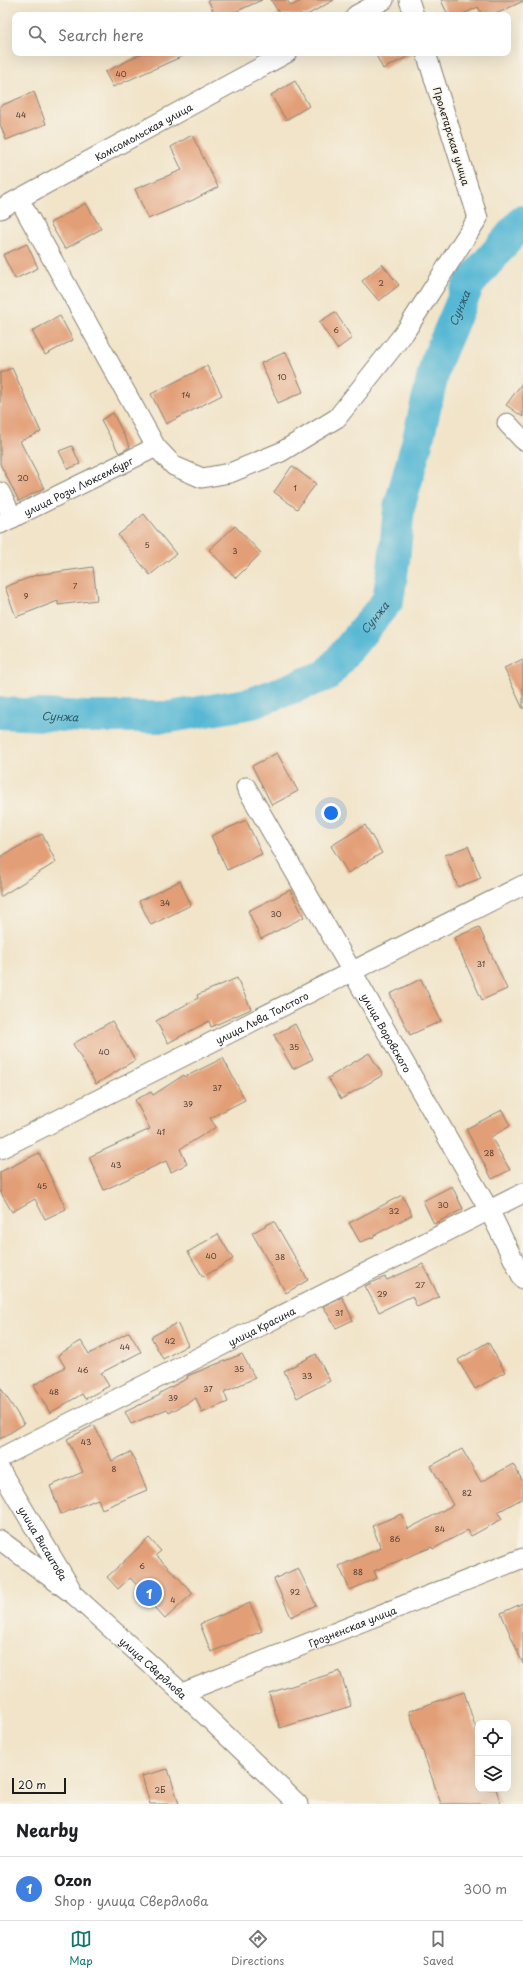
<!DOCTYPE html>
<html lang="en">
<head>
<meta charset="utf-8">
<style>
	:root { --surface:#fff; --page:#f2f2f2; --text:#202124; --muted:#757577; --line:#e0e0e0; --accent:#0f766e }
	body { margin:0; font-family:"Playpen Sans",sans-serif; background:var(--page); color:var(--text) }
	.controls { position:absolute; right:12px; bottom:12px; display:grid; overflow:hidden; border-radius:8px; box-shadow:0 4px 16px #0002 }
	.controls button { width:36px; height:36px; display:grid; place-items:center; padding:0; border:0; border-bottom:1px solid var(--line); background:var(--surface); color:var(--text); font:20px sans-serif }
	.scale { position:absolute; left:12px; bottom:10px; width:54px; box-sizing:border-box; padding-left:4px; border:2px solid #1c1c1c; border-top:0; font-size:11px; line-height:14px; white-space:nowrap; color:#1c1c1c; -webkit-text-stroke:3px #f7f3e8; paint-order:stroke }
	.you { position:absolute; left:331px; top:813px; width:14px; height:14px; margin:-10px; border:3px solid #fff; border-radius:50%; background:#1a73e8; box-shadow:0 0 0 6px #1a73e833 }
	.badge { display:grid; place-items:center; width:26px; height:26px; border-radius:50%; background:var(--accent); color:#fff; font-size:13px; font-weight:700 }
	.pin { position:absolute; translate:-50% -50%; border:2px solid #fff; box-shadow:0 1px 4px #0006 }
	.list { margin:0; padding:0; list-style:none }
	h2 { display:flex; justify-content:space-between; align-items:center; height:52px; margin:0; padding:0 16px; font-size:17px }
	h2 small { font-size:13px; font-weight:400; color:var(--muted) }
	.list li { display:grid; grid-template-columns:26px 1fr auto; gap:12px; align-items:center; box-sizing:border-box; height:64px; padding:0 16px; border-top:1px solid var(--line) }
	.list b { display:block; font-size:15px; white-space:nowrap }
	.list p { margin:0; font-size:13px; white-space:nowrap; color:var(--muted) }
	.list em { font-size:13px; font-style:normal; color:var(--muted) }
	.icon { flex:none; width:22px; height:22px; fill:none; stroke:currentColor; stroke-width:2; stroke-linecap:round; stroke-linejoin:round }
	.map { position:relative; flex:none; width:523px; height:1804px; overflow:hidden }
	.search { position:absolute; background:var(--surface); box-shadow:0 4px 16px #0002; left:12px; right:12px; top:12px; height:44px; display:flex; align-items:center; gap:10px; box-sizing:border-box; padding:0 14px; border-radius:8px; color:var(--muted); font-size:15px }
	.sheet { height:116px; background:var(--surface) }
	nav { display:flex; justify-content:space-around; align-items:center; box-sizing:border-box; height:56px; border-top:1px solid var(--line); background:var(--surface); font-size:11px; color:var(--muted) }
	nav a { display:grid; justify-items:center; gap:2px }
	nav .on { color:var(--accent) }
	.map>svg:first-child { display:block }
</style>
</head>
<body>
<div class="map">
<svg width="523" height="1804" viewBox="0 0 523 1804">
	<rect width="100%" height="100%" fill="#f7f3e8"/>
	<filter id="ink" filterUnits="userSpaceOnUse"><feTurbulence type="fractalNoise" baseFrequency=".025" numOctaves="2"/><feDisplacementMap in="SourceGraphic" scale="8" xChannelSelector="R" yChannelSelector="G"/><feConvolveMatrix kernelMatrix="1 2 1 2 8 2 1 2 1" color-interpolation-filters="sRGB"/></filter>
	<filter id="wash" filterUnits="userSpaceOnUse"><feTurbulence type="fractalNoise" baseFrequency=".012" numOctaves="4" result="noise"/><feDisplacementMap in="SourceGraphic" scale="16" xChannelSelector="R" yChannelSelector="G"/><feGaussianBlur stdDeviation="0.9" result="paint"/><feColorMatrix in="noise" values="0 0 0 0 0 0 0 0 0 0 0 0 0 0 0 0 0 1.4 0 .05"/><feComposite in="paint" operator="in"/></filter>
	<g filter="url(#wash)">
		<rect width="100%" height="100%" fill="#f1e4c9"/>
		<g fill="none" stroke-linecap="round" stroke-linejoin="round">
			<path stroke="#56b8d4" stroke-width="32" id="s1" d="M0,713l87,4h83l82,-14 75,-28 61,-75 6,-39 5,-53 18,-65 19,-81 33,-78 54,-63"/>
		</g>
		<g id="blocks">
			<path fill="#e29e76" d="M208,0h54l-34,15h-13z
				M271,0h16l4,6 12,-6h31l-27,15h-32l4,-2z
				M441,0h82v1l-29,14h-12l-4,-8 -17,8h-13z
				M143,53h47l-77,34 -8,-15z
				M375,53h40l-32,16z
				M295,81l14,25 -23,14 -15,-25z
				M34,92l12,32 -40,16 -6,-16v-18z
				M192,135l26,52 -25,13 -45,19 -13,-30 47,-19 -11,-23z
				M86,203l15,26 -36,20 -15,-26z
				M27,244l11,24 -23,11 -12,-24z
				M382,264l17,21 -20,16 -17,-20z
				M335,312l17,26 -15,11 -18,-27z
				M60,316l13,24 -28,15 -13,-24z
				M286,352l17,40 -25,11 -17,-40z
				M207,366l15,29 -56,29 -15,-30z
				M12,368l29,64 -21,9 24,47 -25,13 -19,-37v-91z
				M523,382v35l-17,-12z
				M113,413l17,34 -11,6 -18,-33z
				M72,446l8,18 -12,5 -9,-18z
				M292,466l24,18 -19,25 -23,-17z
				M144,514l32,40 -26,21 -32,-40z
				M235,526l26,27 -25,25 -27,-28z
				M93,567l4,33 -39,5v-4l-42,16 -11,-30 31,-12z
				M523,659v50l-19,-41z
				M277,753l21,38 -26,14 -20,-39z
				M246,820l16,34 -35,16 -16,-34z
				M365,825l17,28 -34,20 -17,-27z
				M42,834l14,28 -56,35v-40z
				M468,846l13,32 -23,9 -13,-32z
				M180,881l11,24 -40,20 -12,-24z
				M290,890l14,27 -43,22 -13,-28z
				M479,927l28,62 -25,11 -28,-62z
				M237,978l14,31 -40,18 -2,-6 -41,22 -12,-22 42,-23 -1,-3z
				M421,979l20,42 -31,14 -20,-41z
				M112,1021l23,39 -39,24 -23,-40z
				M295,1024l18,35 -20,10 -19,-34z
				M369,1053l14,22 -42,24 -13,-21z
				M223,1058l22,42 -35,18 6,9 -36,22 7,15 -16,8 -5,-11 -62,29 -15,-33 61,-28 -15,-29 16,-8 2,3 31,-20 1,2z
				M502,1110l8,16 -19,11 19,33 -18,9 -26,-50z
				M39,1153l27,56 -21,10 -10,-20 -23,13 -12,-21v-19z
				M452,1186l11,23 -29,15 -11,-23z
				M402,1195l10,20 -39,21 1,1 -14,5 -11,-19z
				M274,1221l34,59 -22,13 -34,-60z
				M218,1234l15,25 -30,18 -15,-25z
				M423,1264l16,33 -22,10 -5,-11 -33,16 -14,-26 20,-9 2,3z
				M342,1297l11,23 -17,8 -13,-22z
				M177,1323l11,22 -25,14 -12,-22z
				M129,1332l12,20 -40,21 8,13 -24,13 -3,-5 -32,19 -16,-28 31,-18 -7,-12 23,-14 8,13z
				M488,1342l17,30 -30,17 -17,-29z
				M242,1354l13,24 -31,14 4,10 -26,11 -6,-15 -27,15 -2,-4 -36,15 -6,-12 35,-17v-2l28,-15 -1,-2z
				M316,1354l14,27 -33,17 -13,-27z
				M0,1387l24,37 -24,15z
				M94,1425l18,36 19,-9 16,38 -45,19 -4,-10 -37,15 -11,-28 33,-14 -16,-33z
				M462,1449l19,33 32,-18 10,18v16l-25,14 4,7 -31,17 -3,-6 -35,19 -1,-2 -58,24 3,7 -27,12 -11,-24 42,-18 -9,-22 30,-12 6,15 45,-24 -22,-39z
				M149,1538l12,13 -5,4 37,38 -28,26 -12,-13 2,-2 -25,-26 -12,11 -11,-12z
				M298,1568l18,37 -25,12 -17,-38z
				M250,1603l12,28 -51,21 -11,-28z
				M523,1603v61l-22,-51z
				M340,1671l11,35 -71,22 -11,-35z
				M464,1692l14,43v54h18l5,15h-60l-32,-93z
				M168,1769l11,35h-29l-8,-28z"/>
		</g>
	</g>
	<g filter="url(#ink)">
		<use href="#blocks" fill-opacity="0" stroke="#868072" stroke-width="1"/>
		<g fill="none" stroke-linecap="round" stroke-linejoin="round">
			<g stroke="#868072" stroke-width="21">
				<g id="minor">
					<path d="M409,0l5,15"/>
					<path d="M356,15l28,-15"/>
					<path d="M19,199l137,248 18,19 28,12 28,-5 51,-21 56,-34 68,-86 73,-114 -52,-165"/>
					<path id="s2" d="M0,209l287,-156"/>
					<path d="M507,423l16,17"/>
					<path d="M0,492l13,26"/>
					<path id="s3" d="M0,524l156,-77"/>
					<path id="s4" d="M246,787l243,423 34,69"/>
					<path id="s5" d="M0,1149l523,-264"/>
					<path id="s6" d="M0,1458l523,-265"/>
					<path id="s7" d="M0,1470l70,117"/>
					<path id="s8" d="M0,1540l74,55 108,98 116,111"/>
					<path id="s9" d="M182,1693l341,-135"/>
				</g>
			</g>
			<use href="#minor" stroke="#fff" stroke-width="19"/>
		</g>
	</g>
	<g text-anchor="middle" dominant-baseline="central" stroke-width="3" stroke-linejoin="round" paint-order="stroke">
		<g font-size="8" fill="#4e3c32">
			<text x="121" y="74">40</text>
			<text x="21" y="115">44</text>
			<text x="381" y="283">2</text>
			<text x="336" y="330">6</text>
			<text x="282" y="377">10</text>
			<text x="186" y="395">14</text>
			<text x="23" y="478">20</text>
			<text x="295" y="488">1</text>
			<text x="147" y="545">5</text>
			<text x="235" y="551">3</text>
			<text x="75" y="586">7</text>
			<text x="26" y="596">9</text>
			<text x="165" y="903">34</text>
			<text x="276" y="914">30</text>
			<text x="481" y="964">31</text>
			<text x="294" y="1047">35</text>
			<text x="104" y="1052">40</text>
			<text x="217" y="1088">37</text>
			<text x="188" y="1104">39</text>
			<text x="161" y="1132">41</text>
			<text x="489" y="1153">28</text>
			<text x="116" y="1165">43</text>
			<text x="42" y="1186">45</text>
			<text x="443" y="1205">30</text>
			<text x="394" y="1211">32</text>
			<text x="211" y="1256">40</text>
			<text x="280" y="1257">38</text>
			<text x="420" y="1285">27</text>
			<text x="382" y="1294">29</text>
			<text x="339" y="1313">31</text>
			<text x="170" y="1341">42</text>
			<text x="125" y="1347">44</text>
			<text x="239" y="1369">35</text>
			<text x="83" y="1370">46</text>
			<text x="307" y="1376">33</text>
			<text x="208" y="1389">37</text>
			<text x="54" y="1392">48</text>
			<text x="173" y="1398">39</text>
			<text x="86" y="1442">43</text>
			<text x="114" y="1469">8</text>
			<text x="467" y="1493">82</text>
			<text x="440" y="1529">84</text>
			<text x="395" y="1539">86</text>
			<text x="142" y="1566">6</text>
			<text x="358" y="1572">88</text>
			<text x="295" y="1592">92</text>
			<text x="173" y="1600">4</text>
			<text x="160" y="1790">2Б</text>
		</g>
		<g font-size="10" fill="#1c1c1c" stroke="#f7f3e8">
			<text stroke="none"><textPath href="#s2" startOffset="163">Комсомольская улица</textPath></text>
			<text transform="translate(452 136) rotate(73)">Пролетарская улица</text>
			<text stroke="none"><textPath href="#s3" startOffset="87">улица Розы Люксембург</textPath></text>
			<text stroke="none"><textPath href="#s5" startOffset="293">улица Льва Толстого</textPath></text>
			<text stroke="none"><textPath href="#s4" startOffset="283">улица Воровского</textPath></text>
			<text stroke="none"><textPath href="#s6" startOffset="293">улица Красина</textPath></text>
			<text stroke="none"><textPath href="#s7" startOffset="85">улица Висаитова</textPath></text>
			<text stroke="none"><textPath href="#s9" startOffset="183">Грозненская улица</textPath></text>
			<text stroke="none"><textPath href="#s8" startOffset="200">улица Свердлова</textPath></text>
		</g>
		<g font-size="11" font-style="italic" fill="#335a66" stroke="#f7f3e8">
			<text stroke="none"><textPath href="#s1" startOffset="732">Сунжа</textPath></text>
			<text stroke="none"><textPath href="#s1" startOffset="408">Сунжа</textPath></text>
			<text stroke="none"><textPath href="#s1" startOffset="60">Сунжа</textPath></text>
		</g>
	</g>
</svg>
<div class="controls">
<button><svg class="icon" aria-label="locate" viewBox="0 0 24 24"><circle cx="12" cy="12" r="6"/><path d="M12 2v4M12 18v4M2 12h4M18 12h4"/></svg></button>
<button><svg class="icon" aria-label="layers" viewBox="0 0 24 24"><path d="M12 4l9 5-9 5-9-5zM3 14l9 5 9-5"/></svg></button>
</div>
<div class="scale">20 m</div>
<div class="you"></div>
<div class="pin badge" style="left:149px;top:1593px;background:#3f7fe0">1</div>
<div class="search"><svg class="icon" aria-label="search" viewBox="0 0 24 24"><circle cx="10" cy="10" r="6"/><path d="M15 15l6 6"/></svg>Search here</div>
</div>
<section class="sheet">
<h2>Nearby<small></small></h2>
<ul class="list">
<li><span class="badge" style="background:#3f7fe0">1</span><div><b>Ozon</b><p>Shop · улица Свердлова</p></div><em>300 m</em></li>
</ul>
</section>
<nav>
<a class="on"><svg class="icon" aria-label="map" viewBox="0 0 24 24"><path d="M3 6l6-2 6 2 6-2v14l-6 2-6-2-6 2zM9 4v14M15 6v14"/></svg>Map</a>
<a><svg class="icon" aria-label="directions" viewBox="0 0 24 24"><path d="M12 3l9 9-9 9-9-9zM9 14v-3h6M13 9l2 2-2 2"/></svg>Directions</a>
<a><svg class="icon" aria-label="saved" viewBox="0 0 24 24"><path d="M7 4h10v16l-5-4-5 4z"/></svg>Saved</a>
</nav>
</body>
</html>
